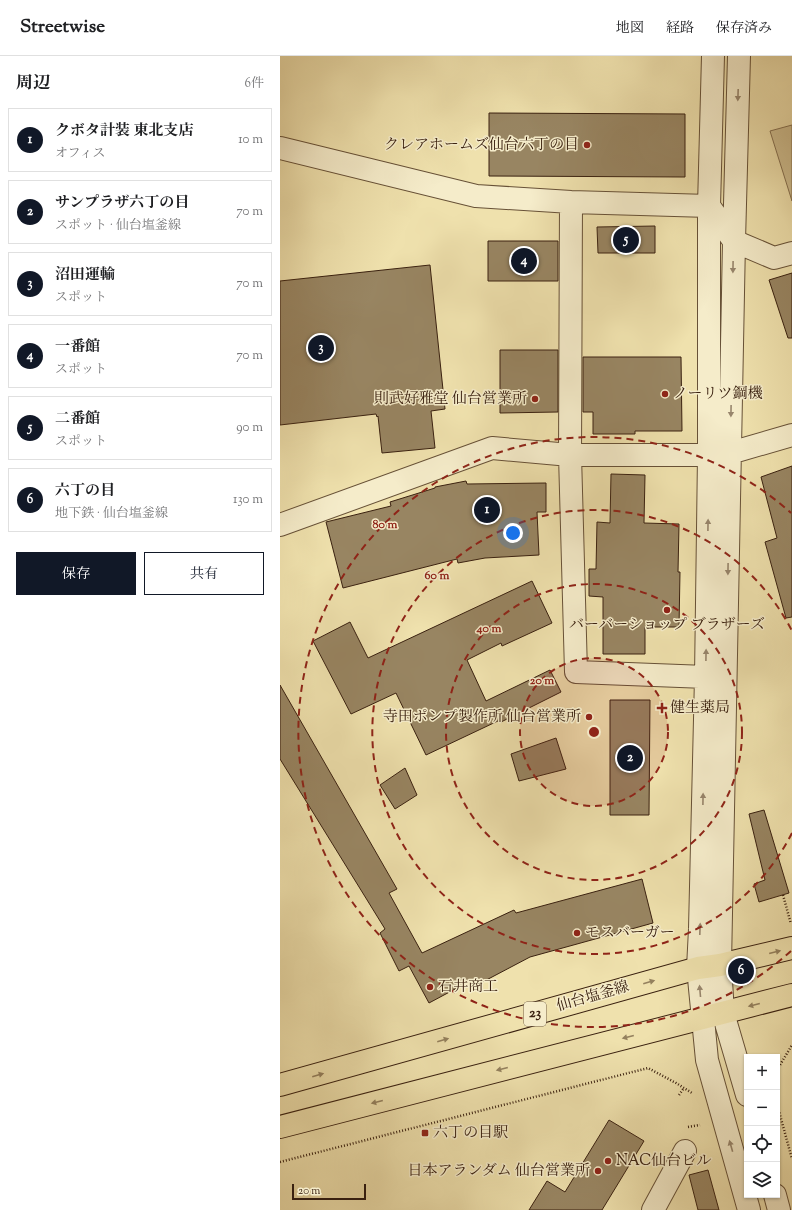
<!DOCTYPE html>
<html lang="ja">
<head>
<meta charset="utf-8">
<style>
	:root { --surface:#fff; --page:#f6f6f6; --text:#202124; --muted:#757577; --line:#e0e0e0; --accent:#111827 }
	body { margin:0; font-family:"Sorts Mill Goudy","Noto Serif JP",serif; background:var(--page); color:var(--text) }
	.controls { position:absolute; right:12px; bottom:12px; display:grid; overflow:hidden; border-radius:0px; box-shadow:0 1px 3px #0004 }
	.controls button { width:36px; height:36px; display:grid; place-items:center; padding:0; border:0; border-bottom:1px solid var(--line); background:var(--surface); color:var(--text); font:20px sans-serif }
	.scale { position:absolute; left:12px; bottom:10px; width:74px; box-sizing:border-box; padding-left:4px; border:2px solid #3a2110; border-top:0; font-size:11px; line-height:14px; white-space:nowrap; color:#3a2110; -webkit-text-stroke:3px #f5ecca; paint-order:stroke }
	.you { position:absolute; left:233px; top:477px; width:14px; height:14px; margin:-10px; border:3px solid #fff; border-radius:50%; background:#1a73e8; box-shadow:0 0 0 6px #1a73e833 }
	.badge { display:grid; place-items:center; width:26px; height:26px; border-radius:50%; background:var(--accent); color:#fff; font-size:13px; font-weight:700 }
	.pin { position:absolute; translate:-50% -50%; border:2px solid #fff; box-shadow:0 1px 4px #0006 }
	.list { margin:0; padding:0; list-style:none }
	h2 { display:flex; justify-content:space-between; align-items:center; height:52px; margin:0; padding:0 16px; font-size:17px }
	h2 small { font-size:13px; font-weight:400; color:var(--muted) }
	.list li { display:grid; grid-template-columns:26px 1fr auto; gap:12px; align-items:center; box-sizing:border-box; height:64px; margin:0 8px 8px; padding:0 8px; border:1px solid var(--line); border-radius:0px }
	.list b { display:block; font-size:15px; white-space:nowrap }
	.list p { margin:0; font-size:13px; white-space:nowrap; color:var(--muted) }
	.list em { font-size:13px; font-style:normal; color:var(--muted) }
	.actions { display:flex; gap:8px; padding:12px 16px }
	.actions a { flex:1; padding:9px 0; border:1px solid var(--accent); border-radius:0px; text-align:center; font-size:14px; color:var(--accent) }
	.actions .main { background:var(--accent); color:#fff }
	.icon { flex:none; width:22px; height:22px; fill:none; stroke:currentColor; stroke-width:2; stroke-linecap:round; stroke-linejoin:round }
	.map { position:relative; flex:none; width:512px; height:1154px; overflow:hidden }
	header { display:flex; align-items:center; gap:24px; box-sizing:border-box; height:56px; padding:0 20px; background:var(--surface); border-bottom:1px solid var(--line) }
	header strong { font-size:19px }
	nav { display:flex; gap:22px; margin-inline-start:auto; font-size:14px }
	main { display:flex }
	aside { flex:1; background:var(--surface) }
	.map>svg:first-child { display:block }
</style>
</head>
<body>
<header>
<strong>Streetwise</strong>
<nav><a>地図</a><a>経路</a><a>保存済み</a></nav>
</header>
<main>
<aside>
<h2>周辺<small>6件</small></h2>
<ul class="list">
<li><span class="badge">1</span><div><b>クボタ計装 東北支店</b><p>オフィス</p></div><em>10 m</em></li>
<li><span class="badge">2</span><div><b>サンプラザ六丁の目</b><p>スポット · 仙台塩釜線</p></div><em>70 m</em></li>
<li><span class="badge">3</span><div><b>沼田運輸</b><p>スポット</p></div><em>70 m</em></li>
<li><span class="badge">4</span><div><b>一番館</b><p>スポット</p></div><em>70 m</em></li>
<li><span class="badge">5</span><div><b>二番館</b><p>スポット</p></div><em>90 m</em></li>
<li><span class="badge">6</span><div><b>六丁の目</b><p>地下鉄 · 仙台塩釜線</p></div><em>130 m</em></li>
</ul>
<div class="actions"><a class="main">保存</a><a>共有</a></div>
</aside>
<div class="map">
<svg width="512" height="1154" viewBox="0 0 512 1154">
	<rect width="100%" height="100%" fill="#efe1ad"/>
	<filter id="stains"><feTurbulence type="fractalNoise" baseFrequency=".005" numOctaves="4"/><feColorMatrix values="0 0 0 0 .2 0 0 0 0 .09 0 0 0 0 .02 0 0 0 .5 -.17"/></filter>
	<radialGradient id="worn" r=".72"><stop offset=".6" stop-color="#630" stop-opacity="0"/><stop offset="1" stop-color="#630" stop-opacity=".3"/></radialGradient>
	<path fill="#d0c092" stroke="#857051" d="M512,69v76l-22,-70z"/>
	<path fill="#988562" stroke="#3a2110" d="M209,57l196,1v63l-196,-1z
		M375,170v27h-57l-1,-26z
		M208,185h70v40h-70z
		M150,209l15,144 -14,2 4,37 -53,5 -4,-37 -1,1 -1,-3 -96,11v-144z
		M512,217v65h-4l-19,-58z
		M220,294h58v62l-58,1z
		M303,301h98l1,74h-47v3h-42v-22h-10z
		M512,410v151l-6,1 -21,-76 12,-4 -16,-61z
		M331,418l34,1 -1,48 35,1 -1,48h2l-1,55h-34v27h-42v-57l-14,-1v-27h7l1,-47 13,1z
		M186,425l1,3 79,-1v29h-9l2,43 -54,3 -27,5 -1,-4 -114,29 -17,-66 65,-16 -1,-4 45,-14v-1z
		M252,525l20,42 -50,23 -1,-3 -34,17 19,41 64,-31 11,22 -60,30 -1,-2 -74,35 -30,-62 -45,21 -38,-73 37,-19 18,36z
		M0,629l117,204 -8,4 33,60 92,-43 2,3 126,-34 11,44 -123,34 -55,29 -3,-6 -43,23 -20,-37 -10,5 -19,-38 5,-4 -105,-170z
		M330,644h40l-1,115h-39z
		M276,682l10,31 -47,12 -8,-27z
		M125,712l12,27 -22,14 -15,-24z
		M484,754l25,83 -30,9 -5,-18 11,-4 -16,-66z
		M329,1064l35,21 -42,69h-73l18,-29 18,11z
		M428,1114l11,40h-21l-9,-35z"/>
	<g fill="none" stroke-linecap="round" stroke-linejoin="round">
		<g stroke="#675137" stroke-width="24">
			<path id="minor" d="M433,0l-4,150v249l-3,222 -6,252 -2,39 9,92 42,150
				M459,0l-5,185 -14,724 3,48 24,82
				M0,92l196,48 95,6 138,4 25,35 40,17 18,-5
				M291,146l-1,253 6,217 130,5
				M450,397l62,-18
				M0,469l212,-77 78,7h139
				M495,1139l4,15
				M373,1154l32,-59"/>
		</g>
		<g stroke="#3a2110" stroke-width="24">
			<path id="major" d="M0,1029l418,-117 22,-3 72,-17
				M0,1071l512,-132"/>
		</g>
		<path stroke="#3a2110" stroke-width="2.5" stroke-dasharray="1 2" stroke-linecap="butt" d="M503,839l8,29
			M497,1014l15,-25
			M399,1039l5,-7
			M497,1048l15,55
			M408,1071l12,-2
			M0,1106l368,-94 28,15 16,10"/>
		<use href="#minor" stroke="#f5ecca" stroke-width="22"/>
		<use href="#major" stroke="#efe1ad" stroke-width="22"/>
	</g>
	<defs><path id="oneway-solid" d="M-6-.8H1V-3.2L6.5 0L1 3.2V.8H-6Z"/></defs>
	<g fill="#98866d">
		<use href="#oneway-solid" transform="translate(458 39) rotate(92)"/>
		<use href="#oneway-solid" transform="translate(453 211) rotate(91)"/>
		<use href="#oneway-solid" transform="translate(451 355) rotate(91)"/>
		<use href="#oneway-solid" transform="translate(428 469) rotate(-89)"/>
		<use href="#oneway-solid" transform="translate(448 513) rotate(91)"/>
		<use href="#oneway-solid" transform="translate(426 599) rotate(-89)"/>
		<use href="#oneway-solid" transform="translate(423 743) rotate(-89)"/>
		<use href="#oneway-solid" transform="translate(420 873) rotate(-88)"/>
		<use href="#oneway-solid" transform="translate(420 935) rotate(-95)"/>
		<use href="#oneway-solid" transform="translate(451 1090) rotate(-106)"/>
	</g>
	<g fill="#94815e">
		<use href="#oneway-solid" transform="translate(495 896) rotate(-14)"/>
		<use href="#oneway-solid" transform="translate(369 926) rotate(-16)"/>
		<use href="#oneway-solid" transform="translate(474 949) rotate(166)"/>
		<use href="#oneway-solid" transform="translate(348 981) rotate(166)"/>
		<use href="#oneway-solid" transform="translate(163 984) rotate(-16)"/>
		<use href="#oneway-solid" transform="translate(222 1013) rotate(166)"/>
		<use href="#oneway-solid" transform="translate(38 1019) rotate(-16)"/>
		<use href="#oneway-solid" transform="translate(97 1046) rotate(166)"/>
	</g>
	<circle cx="314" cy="676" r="74" fill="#8f2418" fill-opacity=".12"/>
	<g fill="none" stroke="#8f2418" stroke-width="2" stroke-dasharray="7 5">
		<circle cx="314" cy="676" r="74"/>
		<circle cx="314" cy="676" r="148"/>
		<path d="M512 777A222 222 0 1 1 512 575"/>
		<path d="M511 895A295 295 0 1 1 511 457"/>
	</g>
	<g fill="#8f2418" stroke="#f5ecca" stroke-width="1.5">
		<circle cx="307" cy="89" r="4"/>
		<circle cx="385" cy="338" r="4"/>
		<circle cx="255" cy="343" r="4"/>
		<circle cx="387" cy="554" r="4"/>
		<path d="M380 646h4v4h4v4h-4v4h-4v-4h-4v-4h4z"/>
		<circle cx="309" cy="661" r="4"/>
		<circle cx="297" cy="877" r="4"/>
		<circle cx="150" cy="931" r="4"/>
		<rect x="141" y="1073" width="8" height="8" rx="2"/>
		<circle cx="328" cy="1105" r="4"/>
		<circle cx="318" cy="1115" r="4"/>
	</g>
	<g text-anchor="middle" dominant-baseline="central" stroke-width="3" stroke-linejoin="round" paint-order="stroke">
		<rect fill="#f5ecca" stroke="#725e48" stroke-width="1" x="244" y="946" width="22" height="24" rx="3"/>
		<g font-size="14" font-weight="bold" fill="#3a2110">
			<text x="255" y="958">23</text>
		</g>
		<g font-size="15" fill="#3a2110" stroke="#f5ecca" text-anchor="start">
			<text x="299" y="89" text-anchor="end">クレアホームズ仙台六丁の目</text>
			<text x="393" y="338">ノーリツ鋼機</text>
			<text x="247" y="343" text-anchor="end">則武好雅堂 仙台営業所</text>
			<text x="387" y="569" text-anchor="middle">バーバーショップ ブラザーズ</text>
			<text x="390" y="652">健生薬局</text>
			<text x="301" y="661" text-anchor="end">寺田ポンプ製作所 仙台営業所</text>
			<text x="305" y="877">モスバーガー</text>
			<text x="158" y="931">石井商工</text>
			<text x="153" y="1077">六丁の目駅</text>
			<text x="336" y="1105">NAC仙台ビル</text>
			<text x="310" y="1115" text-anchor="end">日本アランダム 仙台営業所</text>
		</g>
		<g font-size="15" fill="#3a2110" stroke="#f5ecca">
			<text transform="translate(313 941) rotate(-16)">仙台塩釜線</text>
		</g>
	</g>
	<circle cx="314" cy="676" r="6" fill="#8f2418" stroke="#f5ecca" stroke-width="2"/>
	<g font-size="12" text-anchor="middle" font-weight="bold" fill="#8f2418" stroke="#f5ecca" stroke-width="3" stroke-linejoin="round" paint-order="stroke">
		<text x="105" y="472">80 m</text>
		<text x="157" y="523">60 m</text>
		<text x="209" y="576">40 m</text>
		<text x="262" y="628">20 m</text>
	</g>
	<rect width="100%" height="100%" filter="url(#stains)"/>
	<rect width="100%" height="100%" fill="url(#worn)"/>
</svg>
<div class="controls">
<button>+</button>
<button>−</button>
<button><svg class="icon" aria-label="locate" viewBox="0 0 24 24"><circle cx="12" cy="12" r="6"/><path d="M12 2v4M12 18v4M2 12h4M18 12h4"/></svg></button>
<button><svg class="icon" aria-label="layers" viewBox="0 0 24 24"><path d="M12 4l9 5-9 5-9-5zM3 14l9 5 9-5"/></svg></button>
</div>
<div class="scale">20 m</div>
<div class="you"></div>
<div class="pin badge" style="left:207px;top:454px">1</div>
<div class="pin badge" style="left:350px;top:702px">2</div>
<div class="pin badge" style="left:41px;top:292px">3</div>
<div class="pin badge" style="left:244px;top:205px">4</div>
<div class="pin badge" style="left:346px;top:184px">5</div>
<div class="pin badge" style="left:461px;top:915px">6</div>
</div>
</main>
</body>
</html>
